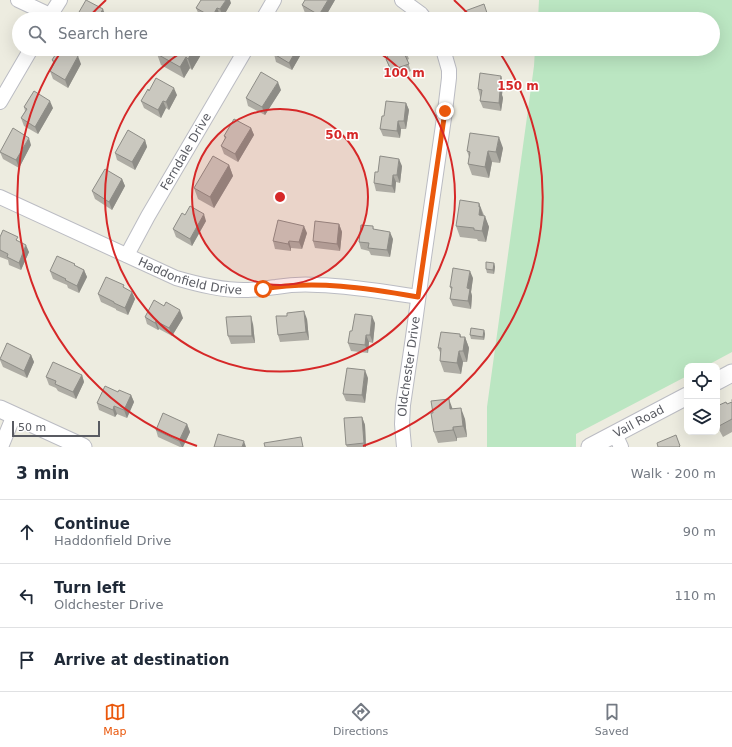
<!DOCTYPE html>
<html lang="en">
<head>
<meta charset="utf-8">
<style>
	:root { --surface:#fff; --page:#f6f6f7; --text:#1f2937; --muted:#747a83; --line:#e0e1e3; --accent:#ea580c }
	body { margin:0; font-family:"DejaVu Sans",sans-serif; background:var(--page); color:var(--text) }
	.controls { position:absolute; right:12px; bottom:12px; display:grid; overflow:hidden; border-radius:8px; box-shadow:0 4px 16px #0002 }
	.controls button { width:36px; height:36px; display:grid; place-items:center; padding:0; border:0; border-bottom:1px solid var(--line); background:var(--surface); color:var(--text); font:20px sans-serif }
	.scale { position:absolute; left:12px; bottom:10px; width:88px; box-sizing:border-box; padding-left:4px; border:2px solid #595b62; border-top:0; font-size:11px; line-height:14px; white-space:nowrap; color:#595b62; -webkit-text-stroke:3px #fff; paint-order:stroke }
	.stop { position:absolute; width:12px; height:12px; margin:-9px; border:3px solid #ea580c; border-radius:50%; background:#fff }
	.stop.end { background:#ea580c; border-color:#fff; box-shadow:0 1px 4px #0008 }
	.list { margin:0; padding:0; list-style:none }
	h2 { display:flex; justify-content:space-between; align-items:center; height:52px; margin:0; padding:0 16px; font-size:17px }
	h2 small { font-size:13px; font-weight:400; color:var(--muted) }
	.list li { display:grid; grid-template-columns:26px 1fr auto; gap:12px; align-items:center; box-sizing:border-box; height:64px; padding:0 16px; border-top:1px solid var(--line) }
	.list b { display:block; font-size:15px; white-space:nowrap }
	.list p { margin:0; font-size:13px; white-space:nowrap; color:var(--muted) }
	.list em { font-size:13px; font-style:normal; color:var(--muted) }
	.icon { flex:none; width:22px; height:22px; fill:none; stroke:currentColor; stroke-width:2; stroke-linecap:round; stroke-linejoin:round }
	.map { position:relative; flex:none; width:732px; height:447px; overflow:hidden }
	.search { position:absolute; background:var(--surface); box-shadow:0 4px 16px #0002; left:12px; right:12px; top:12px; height:44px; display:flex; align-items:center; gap:10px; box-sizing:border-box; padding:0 14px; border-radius:22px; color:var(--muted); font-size:15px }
	.sheet { height:244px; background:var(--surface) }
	nav { display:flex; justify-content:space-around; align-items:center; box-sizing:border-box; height:56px; border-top:1px solid var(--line); background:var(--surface); font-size:11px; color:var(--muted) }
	nav a { display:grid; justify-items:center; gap:2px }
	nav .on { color:var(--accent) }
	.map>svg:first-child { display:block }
</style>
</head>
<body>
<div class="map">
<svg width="732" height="447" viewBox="0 0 732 447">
	<rect width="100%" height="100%" fill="#edece0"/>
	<path fill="#bbe6c2" d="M539,0h193v352l-26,14h-19v10l-111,58v13h-89v-40l47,-341 1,-17h178v-30h-175z"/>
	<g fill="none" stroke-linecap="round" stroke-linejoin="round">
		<g stroke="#bbbcc3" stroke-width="16">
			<g id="minor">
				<path d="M18,0l32,15"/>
				<path d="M402,0l19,14 4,5"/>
				<path d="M48,19l12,-19"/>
				<path d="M263,19l11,-19"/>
				<path d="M0,102l31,-53"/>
				<path id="s1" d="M0,197l176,81c24,7 48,13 72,12 10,0 18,-2 28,-3 12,-2 30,-3 42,-2 34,1 68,7 100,12"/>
				<path id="s2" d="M127,255l21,-39 98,-167"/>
				<path d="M615,434l6,13"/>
				<path d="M1,447l13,-32"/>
				<path id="s3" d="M404,447l-2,-23 1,-19 10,-68 11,-80 21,-146 4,-33v-8l-6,-21"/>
			</g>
		</g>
		<g stroke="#bbbcc3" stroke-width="19">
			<g id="tertiary">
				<path d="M717,381l15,-8"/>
				<path d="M0,409l83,38"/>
				<path id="s4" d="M590,447l97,-51"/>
			</g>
		</g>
		<use href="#minor" stroke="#fff" stroke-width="14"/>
		<use href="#tertiary" stroke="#fff" stroke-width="17"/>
	</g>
	<path fill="#aeaca4" d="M335,0l-11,19h-8l-11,-6 -3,-8z
		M231,3l-8,14 -3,-2 -2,4h-13l-6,-4 -3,-7z
		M277,49h27l-12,21 -16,-8 -2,-8z
		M383,49h22l4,10 -2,1 4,11 -17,6 -5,-10 -3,-8 2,-1z
		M202,53l-10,17 -2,-2 -6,10 -23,-13 -4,-11z
		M52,60l29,4 -13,24 -15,-9 -3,-8 4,-6z
		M501,76l2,7 -1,12 1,3 -2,13 -18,-3 -3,-7v-4l-2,-8z
		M281,90l-16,25 -17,-9 -2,-8z
		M149,91l28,4 -8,15 -3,-2 -5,10 -17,-10 -3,-7z
		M406,103l3,7 -3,19h-5l-1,9 -17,-2 -3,-7 4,-13z
		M24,107l29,1 -15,26 -14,-8 -3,-8 4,-7z
		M251,128l3,7 -16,27 -14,-8 -3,-8 4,-7 -1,-3z
		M145,140l2,7 -12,23 -18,-10 -2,-7z
		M31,145l-12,23 -16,-9 -3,-7z
		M503,148l-3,15 -8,-1 -3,16 -17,-3 -4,-11 1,-7 -2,-6z
		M229,165l4,11 -19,32 -16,-9 -4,-11z
		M402,166l-2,17 -4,-1 -1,11 -19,-2 -2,-8 4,-11z
		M122,179l3,7 -13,24 -17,-11 -3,-8z
		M479,203l10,24 -3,15 -8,-1 -1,-2 -17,-2 -4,-11z
		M185,215l21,6 -14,25 -16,-9 -3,-8z
		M339,224l3,8 -2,19 -25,-3 -2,-7z
		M373,226l1,4 19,9 -3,18 -19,-2 -2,-4 -8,-2 -2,-7z
		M307,233l-5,16 -11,-1v3l-16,-2 -2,-8z
		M0,237l20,5 9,10 -8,18 -12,-5 -1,-5 -8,-3z
		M494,263l1,4 -1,7 -7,-1 -1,-4z
		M76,266l8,4 3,7 -8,16 -11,-5 -1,-3 -14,-6 -3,-8z
		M473,278l-2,14 1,4 -1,13 -18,-3 -3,-7 2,-8 -2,-4z
		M126,289l6,3 3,7 -7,16 -12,-5v-1l-15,-7 -3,-8z
		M145,317l38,1 -11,18 -13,-7 -1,1 -11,-6z
		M307,319l2,21 -29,2 -2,-7z
		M375,323l-2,20 -4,-1 -1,11 -17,-2 -3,-8 4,-12z
		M253,324l2,19 -24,1 -3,-8z
		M484,330l1,4 -1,6 -13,-1 -1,-4z
		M461,337h4l4,11 -2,14h-4l-2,12 -17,-2 -4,-11 1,-7 -3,-6z
		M31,355l3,7 -7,16 -24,-11 -3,-7v-1z
		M82,375l2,7 -8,17 -18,-8 -2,-3 -7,-3 -3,-8z
		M368,378l-3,25 -19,-2 -3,-7z
		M118,392l13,3 3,7 -7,16 -10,-4 -2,3 -16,-7 -2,-7z
		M732,399v33l-9,5 -6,-11v-20l10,-2 5,-2 -1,-2z
		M452,409l13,10 2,18 -10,1v3l-19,2 -4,-11z
		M362,417l3,8 1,22h-19l-1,-2z
		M187,424l3,8 -7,15h-3l-22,-10 -2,-7z"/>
	<path fill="#8d8c86" d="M226,0h4l1,3 -8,14 -3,-8z
		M328,0h7l-11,19h-3l-2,-4z
		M217,8l3,7 -2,4h-5l-1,-2z
		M103,9l3,8 -2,2h-7z
		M194,49h6l2,4 -10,17 -4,-11z
		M297,49h7l-12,21 -3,-7z
		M78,56l3,8 -13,24 -3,-8z
		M186,57l4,11 -6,10 -4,-11z
		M501,76l2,7 -1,12 1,3 -2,13 -2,-8v-13z
		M278,82l3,8 -16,25 -3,-8z
		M174,88l3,7 -8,15 -3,-8z
		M50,101l3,7 -15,26 -3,-7z
		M163,101l3,7 -5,10 -3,-8z
		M406,103l3,7 -3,19 -2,-8z
		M398,121l3,8 -1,9 -3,-7z
		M251,128l3,7 -16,27 -3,-8z
		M499,137l4,11 -3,15 -4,-11z
		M29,138l2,7 -12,23 -3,-8z
		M145,140l2,7 -12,23 -3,-8z
		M488,151l4,11 -3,16 -4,-11z
		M399,159l3,7 -2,17 -3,-8z
		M229,165l4,11 -19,32 -4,-11z
		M393,175l3,7 -1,11 -3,-7z
		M122,179l3,7 -13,24 -3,-8z
		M479,203l5,15 1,-2 4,11 -3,15 -4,-11 -3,-16z
		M204,214l2,7 -14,25 -2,-7z
		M339,224l3,8 -2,19 -3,-7z
		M304,226l3,7 -5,16 -3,-7z
		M390,232l3,7 -3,18 -3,-7z
		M289,241l2,7v3l-3,-7z
		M26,245l3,7 -8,18 -2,-7z
		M494,263l1,4 -1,7 -1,-4z
		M84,270l3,7 -8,16 -2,-7z
		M470,271l3,7 -2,14 1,4 -1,13 -3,-8 -1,-13z
		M132,292l3,7 -7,16 -3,-7z
		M180,310l3,8 -11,18 -3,-8z
		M304,311l3,8 2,21 -3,-8z
		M251,316l2,8 2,19 -3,-7z
		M372,316l3,7 -2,20 -3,-8z
		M156,321l3,8 -1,1 -3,-7z
		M484,330l1,4 -1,6 -1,-3z
		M460,334l4,11 1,-8 4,11 -2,14 -4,-11 -3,-14z
		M366,335l3,7 -1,11 -3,-8z
		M459,351l4,11 -2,12 -4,-11z
		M31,355l3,7 -7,16 -3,-7z
		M365,370l3,8 -3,25 -3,-8z
		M82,375l2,7 -8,17 -3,-7z
		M131,395l3,7 -7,16 -3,-8z
		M449,399l4,11 -3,-1z
		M114,406l3,8 -2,3 -2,-7z
		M461,408l4,11 2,18 -4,-11z
		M362,417l3,8 1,22h-1l-1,-4z
		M187,424l3,8 -7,15h-1l-3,-6z
		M453,427l4,11v3l-4,-11z
		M244,441l2,6h-4z"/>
	<path fill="#cac8bf" stroke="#8d8c86" d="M86,0l17,9 -6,10h-22z
		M201,0h25l-6,9 -3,-1 -5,9 -16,-9z
		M305,0h23l-9,15 -17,-10z
		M484,4l5,15h-21l-3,-8z
		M59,49h7l12,7 -13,24 -15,-9 5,-9 -3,-2z
		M160,49h8l2,1v-1h24l-6,10 -2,-2 -6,10 -23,-13z
		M277,49h20l-8,14 -15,-9z
		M384,49h21l1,2 -2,2 5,11 -18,6 -5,-11 2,-1z
		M261,72l17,10 -16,25 -16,-9z
		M480,73l21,3 -2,14 1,1 -1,12 -19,-2 2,-11 -4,-1z
		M156,78l18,10 -8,14 -3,-1 -5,9 -17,-9 7,-12 1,2z
		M34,91l16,10 -15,26 -14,-9 6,-9 -3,-2z
		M386,101l20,2 -2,18h-6l-1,10 -17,-2 2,-13h2z
		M234,119l17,9 -16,26 -14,-8 5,-9 -2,-1z
		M13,128l16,10 -13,22 -16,-8z
		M128,130l17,10 -13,22 -17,-9z
		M470,133l29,4 -3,15 -8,-1 -3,16 -17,-3 2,-12 -3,-1z
		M213,156l16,9 -19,32 -16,-9z
		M380,156l19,3 -2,16h-4l-1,11 -18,-3 1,-11h3z
		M105,169l17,10 -13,23 -17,-11z
		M460,200l19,3v4h1l-1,8 6,1 -3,15 -8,-1v-2l-18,-2z
		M190,206l14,8 -14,25 -17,-10 9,-16 3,2z
		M278,220l26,6 -5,16 -10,-1 -1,3 -15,-3z
		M315,221l24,3 -2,20 -24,-3z
		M361,225l12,1v3l17,3 -3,18 -19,-2 1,-5 -10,-1z
		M3,230l15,7 -2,3 10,5 -7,18 -12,-6 1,-3 -8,-4v-13z
		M57,256l18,8 -1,1 10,5 -7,16 -12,-6 1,-1 -16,-8z
		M486,262l8,1 -1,7 -7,-1z
		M453,268l17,3 -3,17 3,1 -2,12 -18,-2 2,-12h-2z
		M106,277l18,8 -1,2 9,5 -7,16 -11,-5v-1l-16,-8z
		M154,300l10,6 2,-4 14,8 -11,18 -13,-7 -1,2 -10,-6z
		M304,311l2,21 -28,3 -2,-19h11v-3z
		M355,314l17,2 -2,19h-4l-1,10 -17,-2 2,-12h2z
		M251,316l1,20h-24l-2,-19z
		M471,328l13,2 -1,7 -13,-2z
		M441,332l19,2v3h5l-2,14h-4l-2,12 -17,-2 1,-13h-3z
		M7,343l24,12 -7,16 -24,-12z
		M53,362l29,13 -9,17 -18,-8 1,-3 -10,-4z
		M347,368l18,2 -3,25 -19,-1z
		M105,386l13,6 1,-2 12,5 -7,15 -10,-4 -1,4 -16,-7z
		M449,399l1,10 11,-1 2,18 -10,1v3l-19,2 -3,-19h2l-2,-12z
		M726,402l1,2 5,-2v17l-13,7 -2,-3v-17z
		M163,413l24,11 -8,17 -23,-11z
		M362,417l2,26 -18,2 -2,-27z
		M218,434l26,7 -2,6h-28z
		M676,435l4,11 -1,1h-21l-1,-4z
		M301,437l2,10h-38l-1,-4z"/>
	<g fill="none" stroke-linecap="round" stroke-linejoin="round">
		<path stroke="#ea580c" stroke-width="5" d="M263,289c52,-9 104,-1 155,8l27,-186"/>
	</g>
	<circle cx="280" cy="197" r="88" fill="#d62828" fill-opacity=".12"/>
	<g fill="none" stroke="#d62828" stroke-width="2">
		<circle cx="280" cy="197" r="88"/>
		<path d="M374 49A175 175 0 1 1 186 49"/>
		<path d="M197 446A263 263 0 0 1 62 50M88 18A263 263 0 0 1 106 0M454 0A263 263 0 0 1 472 18M498 50A263 263 0 0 1 363 446"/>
	</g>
	<g text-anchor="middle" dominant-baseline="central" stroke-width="3" stroke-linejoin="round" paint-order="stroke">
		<g font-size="12" fill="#595b62" stroke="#fff">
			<text stroke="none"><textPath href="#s2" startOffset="119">Ferndale Drive</textPath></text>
			<text stroke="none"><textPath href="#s1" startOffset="207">Haddonfield Drive</textPath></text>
			<text stroke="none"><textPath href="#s3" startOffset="81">Oldchester Drive</textPath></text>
			<text stroke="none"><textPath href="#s4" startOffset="55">Vail Road</textPath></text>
		</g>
	</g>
	<circle cx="280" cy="197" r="6" fill="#d62828" stroke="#fff" stroke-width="2"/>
	<g font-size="12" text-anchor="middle" font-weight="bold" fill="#d62828" stroke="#fff" stroke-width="3" stroke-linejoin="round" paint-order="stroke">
		<text x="404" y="77">100 m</text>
		<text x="518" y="90">150 m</text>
		<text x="342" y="139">50 m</text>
	</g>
</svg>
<div class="controls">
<button><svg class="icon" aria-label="locate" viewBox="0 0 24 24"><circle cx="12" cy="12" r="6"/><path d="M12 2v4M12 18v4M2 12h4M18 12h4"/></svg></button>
<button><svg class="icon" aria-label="layers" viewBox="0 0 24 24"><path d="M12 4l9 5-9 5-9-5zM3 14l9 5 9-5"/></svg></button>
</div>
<div class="scale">50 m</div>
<div class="stop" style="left:263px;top:289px"></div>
<div class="stop end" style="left:445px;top:111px"></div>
<div class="search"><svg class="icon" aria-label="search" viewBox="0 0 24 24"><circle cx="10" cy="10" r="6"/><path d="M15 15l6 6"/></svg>Search here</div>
</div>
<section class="sheet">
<h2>3 min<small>Walk · 200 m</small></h2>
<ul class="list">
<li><svg class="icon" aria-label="ahead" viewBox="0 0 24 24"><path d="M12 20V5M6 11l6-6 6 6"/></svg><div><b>Continue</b><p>Haddonfield Drive</p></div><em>90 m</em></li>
<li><svg class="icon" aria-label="left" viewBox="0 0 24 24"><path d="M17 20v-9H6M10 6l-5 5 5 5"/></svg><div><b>Turn left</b><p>Oldchester Drive</p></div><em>110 m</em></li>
<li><svg class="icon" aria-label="arrive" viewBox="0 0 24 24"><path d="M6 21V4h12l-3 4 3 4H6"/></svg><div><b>Arrive at destination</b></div></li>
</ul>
</section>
<nav>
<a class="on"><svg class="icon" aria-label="map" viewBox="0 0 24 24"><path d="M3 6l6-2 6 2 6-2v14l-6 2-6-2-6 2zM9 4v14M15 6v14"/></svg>Map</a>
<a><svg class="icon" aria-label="directions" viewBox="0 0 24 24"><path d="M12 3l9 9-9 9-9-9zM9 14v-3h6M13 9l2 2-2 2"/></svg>Directions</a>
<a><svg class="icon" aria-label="saved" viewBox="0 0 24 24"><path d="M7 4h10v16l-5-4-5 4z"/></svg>Saved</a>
</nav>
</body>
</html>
